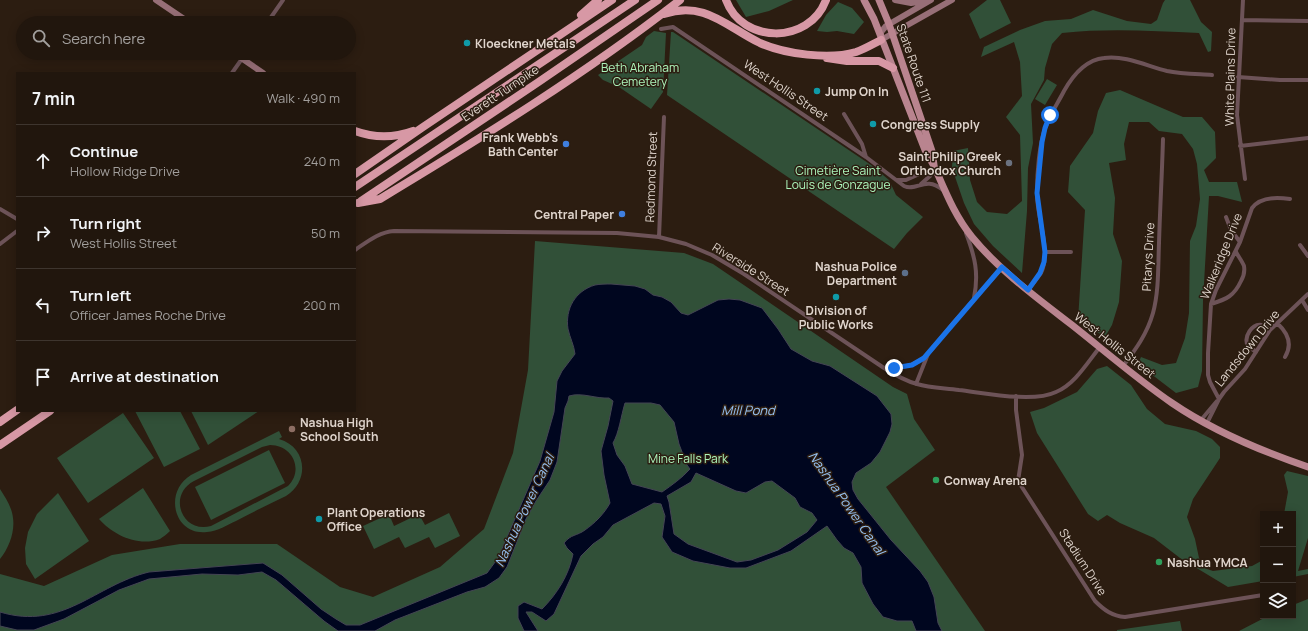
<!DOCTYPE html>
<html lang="en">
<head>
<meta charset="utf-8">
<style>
	:root { --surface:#21160d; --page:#291f16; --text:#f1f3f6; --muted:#a29f9d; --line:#3e352e }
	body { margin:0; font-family:Manrope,sans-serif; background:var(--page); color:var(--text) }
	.controls { position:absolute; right:12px; bottom:12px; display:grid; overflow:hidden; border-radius:0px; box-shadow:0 2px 10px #0003 }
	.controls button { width:36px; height:36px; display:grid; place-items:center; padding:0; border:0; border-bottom:1px solid var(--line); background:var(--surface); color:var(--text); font:20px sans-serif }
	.stop { position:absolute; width:12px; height:12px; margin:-9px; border:3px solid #1a73e8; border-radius:50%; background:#fff }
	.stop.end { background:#1a73e8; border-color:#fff; box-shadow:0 1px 4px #0008 }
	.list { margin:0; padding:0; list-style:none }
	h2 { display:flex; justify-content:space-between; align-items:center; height:52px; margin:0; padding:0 16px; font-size:17px }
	h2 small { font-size:13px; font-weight:400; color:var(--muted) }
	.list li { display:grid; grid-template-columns:26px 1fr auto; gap:12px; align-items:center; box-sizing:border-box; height:72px; padding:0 16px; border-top:1px solid var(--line) }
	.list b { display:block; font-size:15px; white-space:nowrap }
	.list p { margin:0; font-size:13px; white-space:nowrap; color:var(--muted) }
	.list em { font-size:13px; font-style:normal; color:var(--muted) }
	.icon { flex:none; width:22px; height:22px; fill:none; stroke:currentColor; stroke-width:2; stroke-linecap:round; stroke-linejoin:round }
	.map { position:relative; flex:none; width:1308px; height:631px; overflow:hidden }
	.search { position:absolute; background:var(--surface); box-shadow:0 2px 10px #0003; left:16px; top:16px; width:340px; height:44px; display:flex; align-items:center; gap:10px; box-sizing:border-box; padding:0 14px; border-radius:22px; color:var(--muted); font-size:15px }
	.panel { position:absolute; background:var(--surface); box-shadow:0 2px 10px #0003; left:16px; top:72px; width:340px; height:340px; border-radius:0px }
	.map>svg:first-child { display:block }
</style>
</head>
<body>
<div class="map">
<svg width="1308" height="631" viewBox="0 0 1308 631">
	<rect width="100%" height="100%" fill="#2c1d11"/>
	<path fill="#315038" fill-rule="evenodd" d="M736,0h57l-24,11 -23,6z
		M987,0h13l11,23 -31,16 -11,-25z
		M1165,0h25l11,22 11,10 -1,19 -3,1 -9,-19c-46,-2 -91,-5 -137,0l-10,11 -7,24 -1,12 -13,24 2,39 -5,25 -1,43 -5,62 -29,-27 -19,-22 -10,-21 -12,-35 1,-17 15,-3 2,32 7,22 10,10 20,2 15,-13 -2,-66 -14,-18 16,-21 -2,-34 -6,-20 -33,15 3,-10 36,-17 25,-9 26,-2 22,-9 34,11 24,3 6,-4 6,-17z
		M838,2l14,6 12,14 -10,12 -17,-3 -10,1 -10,-1 9,-16z
		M654,31l12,2 -3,59 -12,17 -32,-22 -16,-7 -5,-5 44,-30 4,-8z
		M671,32h2l198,133 18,15 7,15 27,22 -16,16 -13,16 -227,-154z
		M1047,79l10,6 -12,20 -10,-6z
		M1120,90l63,27h19l13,15 1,26 -12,12 5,12h28l5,20 -24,-6h-9l-6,105 -1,70 -4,16 -22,6 -38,-29 3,-7 21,8 14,-2 9,-25 4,-25 1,-72 6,-15 4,-27 -3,-35 -4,-15 -11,-15 -23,-3 -10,-9h-20l-5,22 2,16 -17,3 6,35 -2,36 9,27 -3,41 -7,23 -7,12 -27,-17 7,-110 -17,-18 2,-26 23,-33 5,-22 8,-18z
		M535,241l149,12 29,11 180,123 14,7 7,25 21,31 -49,37 99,144h-985v-57l44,12 68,-31 68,-11h97l63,43 33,10 67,-30 44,-38 29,-76 15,-83z
		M1107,366l24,19 16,24 18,15 31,7 16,8 8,8v11l-27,41 -6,18 8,22 4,19 5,10 9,3 39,-5 11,-6v21l-35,6 -48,-29 -26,-20 -34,-15 -13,-8 -9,6 -10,-7 -51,-81 -7,-21 14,-4 33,-16 20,-23z
		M135,411h45l20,38 -36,18z
		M191,411h68l-51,34z
		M123,413l31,45 -66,45 -31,-45z
		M279,431l3,6 -3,2c28,8 31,42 7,57 -17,8 -33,16 -50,25 -9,4 -18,10 -29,11 -33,4 -44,-40 -16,-57zM270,445c23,0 34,25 18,41l-77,40c-29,8 -44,-31 -17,-45l68,-34z
		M269,450l16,33 -74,37 -16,-33z
		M1287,471l21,5v62l-10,33 10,-2v5l-15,3v-63h-9l4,-22 -4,-17z
		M143,488l27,43c-3,3 -7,6 -10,8 -22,8 -47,-4 -61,-20z
		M0,489c5,8 12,18 13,29 2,14 -4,30 -13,41z
		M58,493l31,48 -54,38 -9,-15 -1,-16 3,-16 9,-18z
		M449,513l11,23 -25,12 -6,-11 -24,11 -6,-11 -25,12 -11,-23 26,-12 5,12 25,-12 6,11z
		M1308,599v32h-69l29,-15h25v-11z
		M1180,621l2,10h-65v-1z"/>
	<path fill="#00061f" stroke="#434453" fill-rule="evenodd" d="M611,284l24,2 10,3 8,6 9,2 9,5 10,11 7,2 30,-15 11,-1 11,1 22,8 16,21 13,20 21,12 18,5 47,30 14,18 1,10 -2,8 -10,20 -9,11 -15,10 -4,9 1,8 5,9 33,41 29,31 8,11 6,15 4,26 4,8h-26l-4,-10h-15l-14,-4 -10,-13 -11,-21 -1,-16 -8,-14 -9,-5 -7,-8 -10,-14 -36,25 -45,17h-16l-37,-7 -21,-9 -10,-15 3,-21 -4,-12 -7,-1 -41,22 -10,12 -10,7 -12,12 -27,58 -8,7 -14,-9h-6l12,19h-14l-6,-13v-12l6,-4 18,7c15,-15 27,-34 31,-55l-6,-6 -3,-5c7,-9 13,-7 21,-13 10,-7 19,-16 25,-27l-6,-28 -3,-24 7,-25 5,-25 -4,-3c-13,1 -27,-6 -40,-2l-1,5 -3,7 -8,54 -7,18 -14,21 -10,18 -19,48 -8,11 -14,9 -18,5 -72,28 -20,11h-37l-14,-10 -48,-41 -14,-8 -24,3 -36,-1 -53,5 -30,11 -55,29 -30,11h-17l-17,-4v-14c63,19 95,-27 149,-40l114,-9 19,12 39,34 15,10 10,6h14l127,-52 11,-15 42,-97 14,-49 3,-31 5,-10 13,-17c-1,-9 -5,-16 -7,-25 -3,-20 7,-38 27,-44 5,-1 11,-1 16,-1zM625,403h26l9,2 14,17 5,22 8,21 3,4c-8,9 -18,16 -28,23l-30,-8 -7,-18 -8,-11 -4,-12c6,-10 8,-27 12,-40zM696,473l40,18 10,2 19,-11 7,-1 23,17 5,9 12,6 5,7 -10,12 -29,18 -27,10 -14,2 -49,-18 -14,-10 -5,-32 -2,-6 24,-14z"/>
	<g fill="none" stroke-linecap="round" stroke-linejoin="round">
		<path stroke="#6d5358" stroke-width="4" d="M1243,0l-6,115 8,64
			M1242,20l66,1
			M267,23l16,-23
			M661,29l12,-2 193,130 38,29c13,6 21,-11 39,4
			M232,73l14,-20
			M1238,77l42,3h28
			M844,114l18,30 4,13
			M1240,146l68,-8
			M896,180h10l29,-13
			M921,184l9,-8 4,-8
			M0,209l17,10
			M1226,217l5,13 9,12
			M966,233c9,24 13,40 8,65
			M659,237l5,-120
			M0,244l17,-13
			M1300,245l8,11
			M355,250c12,-8 24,-18 39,-19l223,2 42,4 27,7 26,11 32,19 140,94c11,7 21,13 33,16 13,4 28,4 42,6 26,3 74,13 97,2 19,-8 31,-29 44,-45
			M1045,252h26
			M1028,290c4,-5 9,-11 13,-17 11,-23 -5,-56 -4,-81 0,-18 2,-49 9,-66 4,-12 12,-23 18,-35 9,-16 21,-31 40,-33 21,-3 43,8 63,13 14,3 30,3 45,4
			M1302,300l6,10
			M1211,304c16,-5 23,-8 30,-23 3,-5 4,-9 3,-15 -2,-5 -6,-10 -8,-14
			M1277,323c11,10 16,21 8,34
			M1256,352c-2,-2 -6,-4 -8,-6 -5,-9 4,-23 14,-21 3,1 6,3 8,5
			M1123,366c13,-17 24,-32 30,-53 6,-22 5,-47 6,-70 1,-34 3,-69 4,-104
			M884,368c16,0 30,-1 42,-12
			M916,384l12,-30 26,-32 48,-54
			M1016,396v14l6,45 -4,26 77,120c9,9 17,15 30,16l138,-22
			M1219,399l-9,-17 -2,-7v-22l3,-49 5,-14 24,-48 12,-34c8,-11 25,-11 38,-9
			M1201,420l16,-19
			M1207,423l12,-24 5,-7 21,-23 25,-39 38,-36"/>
		<path stroke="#976f77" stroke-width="6" d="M156,0l34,23
			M895,0l16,3 14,-2
			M931,0l-45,26 -5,6v8l71,-40
			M234,53l29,20"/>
		<path stroke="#b9848f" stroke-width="7" d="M864,0l10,19 51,131c3,6 7,12 10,18 11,25 20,48 37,69 28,34 65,61 100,88 33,26 65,54 100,78 41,28 89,48 136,64
			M879,0l10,24 43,127 2,14"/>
		<path stroke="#d798a5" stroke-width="8" d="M726,0c16,44 83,45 100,0
			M664,14c40,-14 63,13 96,29 25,11 69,17 96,9 9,-3 17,-8 25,-12
			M581,15l17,-15
			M827,58l20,3h32l14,7
			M355,131c19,7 39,7 58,0
			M355,174l68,-47 189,-127
			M355,187l280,-187
			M361,201l179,-120 118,-81
			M358,203l22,-4c103,-62 205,-125 300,-199
			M0,422l17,-12
			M0,445l50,-34"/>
	</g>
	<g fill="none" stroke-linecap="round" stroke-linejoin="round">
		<path stroke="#1a73e8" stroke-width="5" d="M894,368l18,-3 12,-7 78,-91 26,23 12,-17 4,-11 1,-10 -8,-59 5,-51 3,-14 5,-13"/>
	</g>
	<g fill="#0f9aa8" stroke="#2c1d11" stroke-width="1.5">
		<circle cx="467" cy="43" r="4"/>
		<circle cx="817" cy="91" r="4"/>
		<circle cx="873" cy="124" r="4"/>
		<circle cx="836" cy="297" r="4"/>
		<circle cx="319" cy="519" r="4"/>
	</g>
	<g fill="#3f7fe0" stroke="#2c1d11" stroke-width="1.5">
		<circle cx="566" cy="144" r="4"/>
		<circle cx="622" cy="214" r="4"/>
	</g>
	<circle fill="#6b7280" stroke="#2c1d11" stroke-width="1.5" cx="1009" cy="163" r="4"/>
	<circle fill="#5c6f8a" stroke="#2c1d11" stroke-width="1.5" cx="905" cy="273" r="4"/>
	<circle fill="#8d6e63" stroke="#2c1d11" stroke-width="1.5" cx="292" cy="429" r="4"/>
	<g fill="#2e9e5b" stroke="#2c1d11" stroke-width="1.5">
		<circle cx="936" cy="480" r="4"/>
		<circle cx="1159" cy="562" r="4"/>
	</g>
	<g text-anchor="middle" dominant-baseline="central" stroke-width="3" stroke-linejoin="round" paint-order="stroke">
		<g font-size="12" font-weight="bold" fill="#dfd4cc" stroke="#2c1d11" text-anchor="start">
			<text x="475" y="43">Kloeckner Metals</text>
			<text x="825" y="91">Jump On In</text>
			<text x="881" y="124">Congress Supply</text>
			<text x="558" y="137" text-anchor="end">Frank Webb's<tspan x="558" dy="14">Bath Center</tspan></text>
			<text x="1001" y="156" text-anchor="end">Saint Philip Greek<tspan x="1001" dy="14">Orthodox Church</tspan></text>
			<text x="614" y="214" text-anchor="end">Central Paper</text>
			<text x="897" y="266" text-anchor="end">Nashua Police<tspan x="897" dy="14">Department</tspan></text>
			<text x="836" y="310" text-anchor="middle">Division of<tspan x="836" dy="14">Public Works</tspan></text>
			<text x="300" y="422">Nashua High<tspan x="300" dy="14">School South</tspan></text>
			<text x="944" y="480">Conway Arena</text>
			<text x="327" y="512">Plant Operations<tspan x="327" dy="14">Office</tspan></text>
			<text x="1167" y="562">Nashua YMCA</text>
		</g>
		<g font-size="12" fill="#dfd4cc" stroke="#2c1d11">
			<text transform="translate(914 63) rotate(71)">State Route 111</text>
			<text transform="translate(1230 77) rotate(-89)">White Plains Drive</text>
			<text transform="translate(786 90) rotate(34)">West Hollis Street</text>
			<text transform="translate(500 93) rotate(-34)">Everett Turnpike</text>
			<text transform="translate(651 177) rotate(-88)">Redmond Street</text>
			<text transform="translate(1221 256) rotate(-68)">Walkeridge Drive</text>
			<text transform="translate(1148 257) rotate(-87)">Pitarys Drive</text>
			<text transform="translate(751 269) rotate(32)">Riverside Street</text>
			<text transform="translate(1115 345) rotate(38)">West Hollis Street</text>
			<text transform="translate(1247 348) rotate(-51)">Landsdown Drive</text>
			<text transform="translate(1083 562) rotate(57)">Stadium Drive</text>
		</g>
		<g font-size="12" fill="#acf5bb" stroke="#2c1d11">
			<text x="640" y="67">Beth Abraham<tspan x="640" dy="14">Cemetery</tspan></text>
			<text x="838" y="170">Cimetière Saint<tspan x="838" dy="14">Louis de Gonzague</tspan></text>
			<text x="688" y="458">Mine Falls Park</text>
		</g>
		<g font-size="13" font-style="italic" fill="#96c2f4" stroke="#2c1d11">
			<text x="748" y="410">Mill Pond</text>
			<text transform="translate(847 503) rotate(55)">Nashua Power Canal</text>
			<text transform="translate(524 510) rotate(-65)">Nashua Power Canal</text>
		</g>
	</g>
</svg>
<div class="controls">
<button>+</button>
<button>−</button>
<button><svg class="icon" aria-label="layers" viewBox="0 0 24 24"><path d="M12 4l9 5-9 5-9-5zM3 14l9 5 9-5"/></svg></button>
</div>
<div class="stop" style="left:1050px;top:115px"></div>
<div class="stop end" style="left:894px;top:368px"></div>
<div class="search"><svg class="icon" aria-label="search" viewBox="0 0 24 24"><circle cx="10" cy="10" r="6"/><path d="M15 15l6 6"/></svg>Search here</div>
<section class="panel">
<h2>7 min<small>Walk · 490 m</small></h2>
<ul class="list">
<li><svg class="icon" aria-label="ahead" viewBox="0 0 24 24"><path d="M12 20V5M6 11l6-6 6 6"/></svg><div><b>Continue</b><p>Hollow Ridge Drive</p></div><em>240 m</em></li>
<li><svg class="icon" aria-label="right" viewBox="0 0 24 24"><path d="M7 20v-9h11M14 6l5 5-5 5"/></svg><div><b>Turn right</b><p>West Hollis Street</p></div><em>50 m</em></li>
<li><svg class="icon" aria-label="left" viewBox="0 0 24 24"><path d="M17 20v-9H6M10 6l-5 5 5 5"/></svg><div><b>Turn left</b><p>Officer James Roche Drive</p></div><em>200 m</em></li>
<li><svg class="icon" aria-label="arrive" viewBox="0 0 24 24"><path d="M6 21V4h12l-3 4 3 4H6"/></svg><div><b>Arrive at destination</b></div></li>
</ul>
</section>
</div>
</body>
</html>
